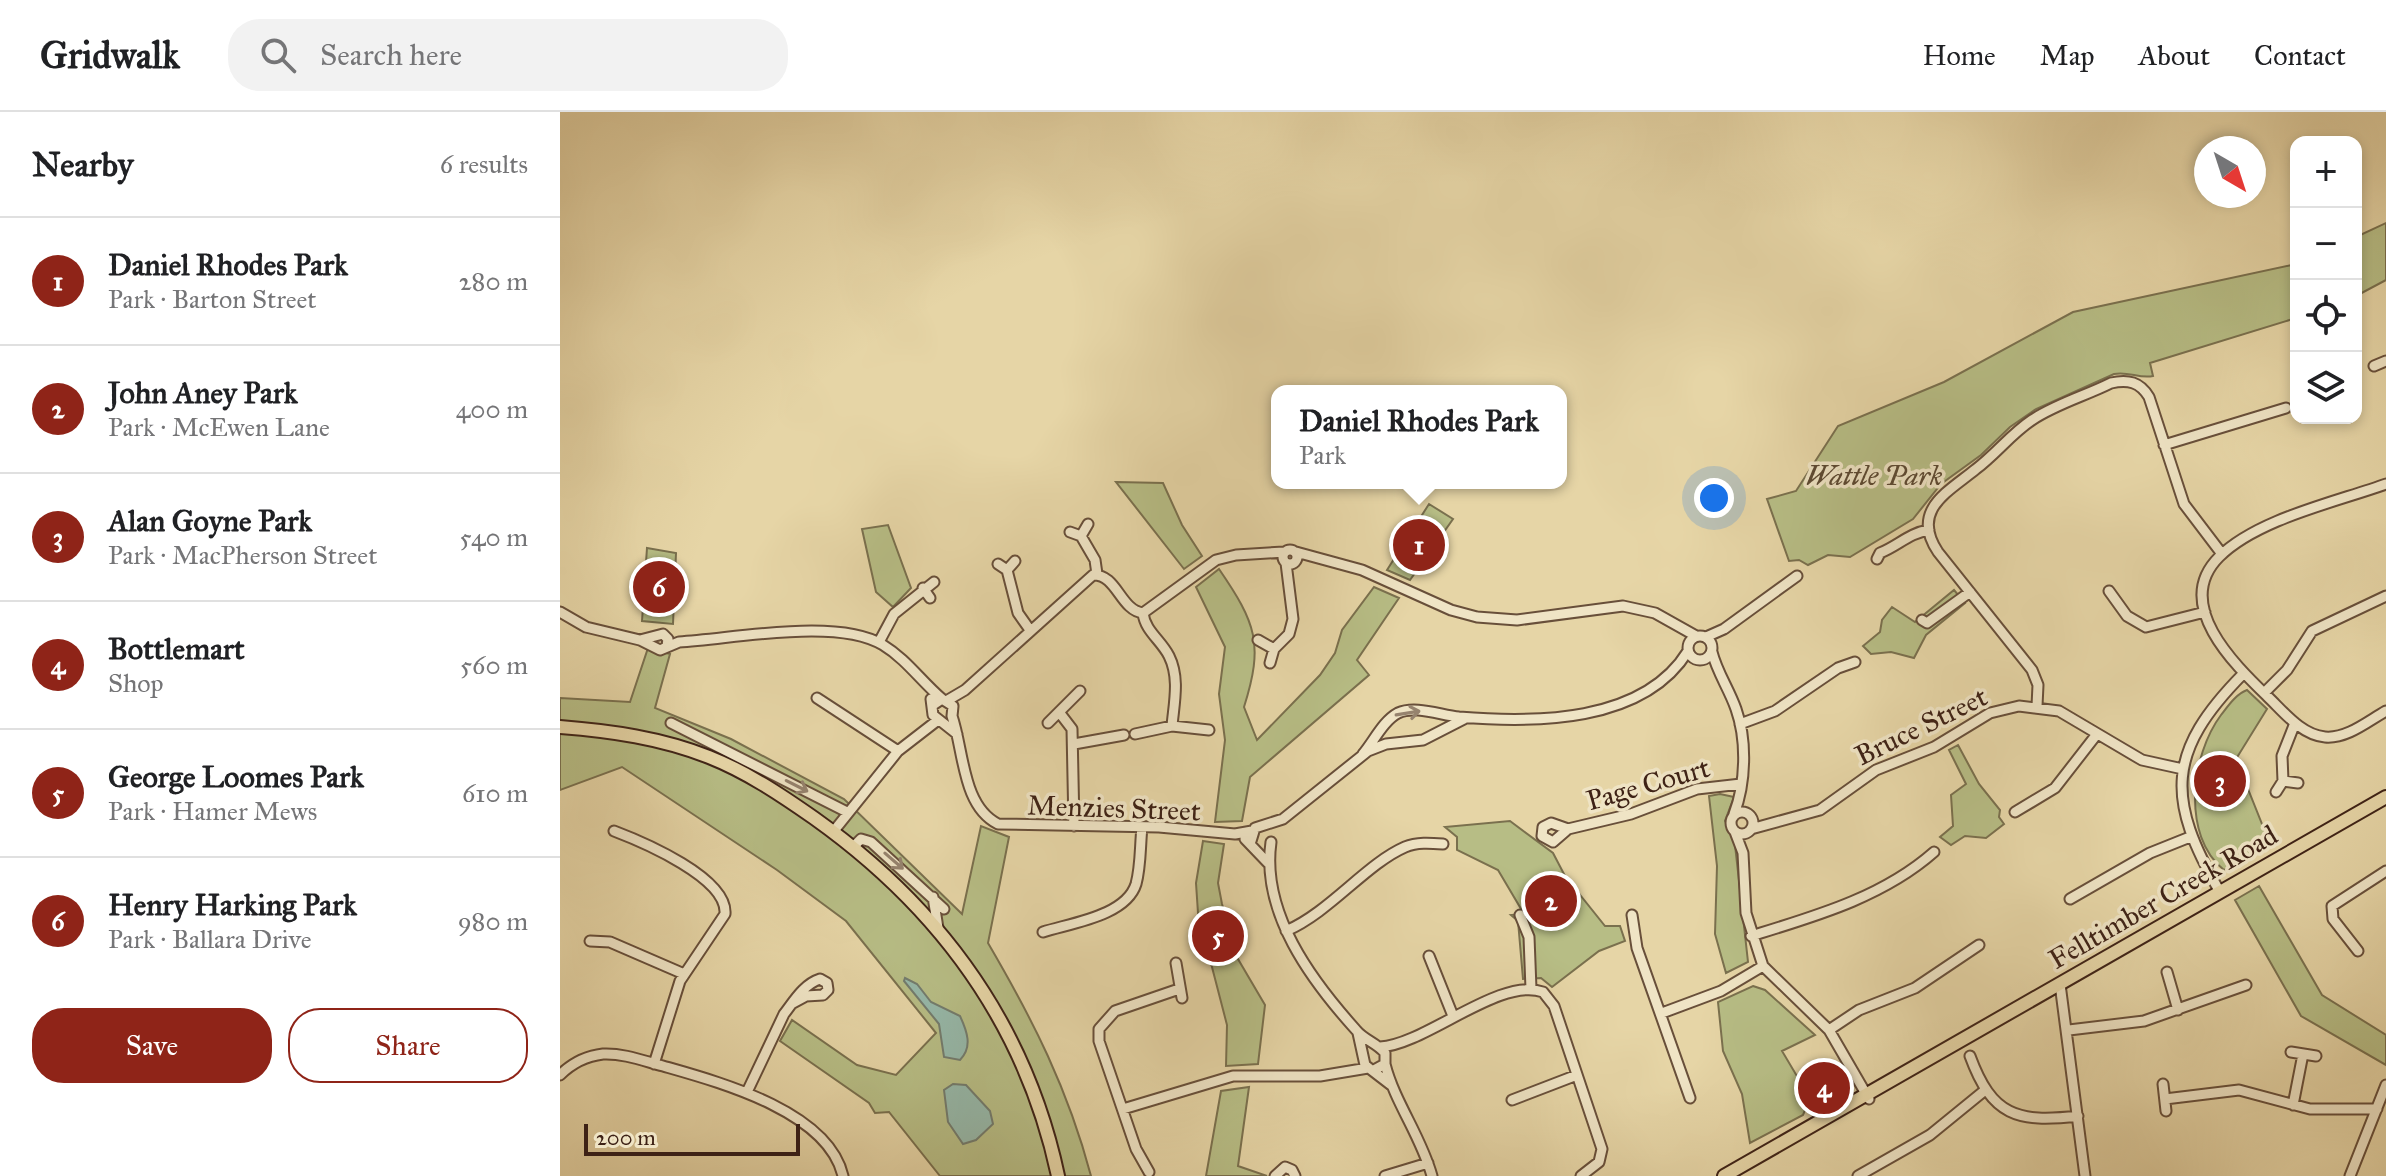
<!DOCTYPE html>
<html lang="en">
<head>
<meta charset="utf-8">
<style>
	:root { --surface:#fff; --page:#f2f2f2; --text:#202124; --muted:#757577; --line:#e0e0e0; --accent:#8f2418 }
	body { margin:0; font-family:"IM FELL Great Primer",serif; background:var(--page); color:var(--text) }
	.controls { position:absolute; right:24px; top:24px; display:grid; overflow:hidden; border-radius:16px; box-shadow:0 4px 12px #0003 }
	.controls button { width:72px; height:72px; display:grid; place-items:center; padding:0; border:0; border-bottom:2px solid var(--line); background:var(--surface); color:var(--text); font:40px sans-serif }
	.compass { position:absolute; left:1634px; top:24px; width:72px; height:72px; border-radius:50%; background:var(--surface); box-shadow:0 4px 12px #0003; rotate:141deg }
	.scale { position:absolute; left:24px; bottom:20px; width:216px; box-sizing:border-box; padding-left:8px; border:4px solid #3e2216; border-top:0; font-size:22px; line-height:28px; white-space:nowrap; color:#3e2216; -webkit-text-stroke:6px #efe4c5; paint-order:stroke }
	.you { position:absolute; left:1154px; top:386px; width:28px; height:28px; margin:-20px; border:6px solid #fff; border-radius:50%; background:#1a73e8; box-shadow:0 0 0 12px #1a73e833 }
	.badge { display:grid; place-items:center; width:52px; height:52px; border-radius:50%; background:var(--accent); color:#fff; font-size:26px; font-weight:700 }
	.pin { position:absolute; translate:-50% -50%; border:4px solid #fff; box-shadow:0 2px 8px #0006 }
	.popup { position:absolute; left:711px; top:273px; width:296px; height:104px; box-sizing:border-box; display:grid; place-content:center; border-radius:16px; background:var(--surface); filter:drop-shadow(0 2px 6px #0005); font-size:26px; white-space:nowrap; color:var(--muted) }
	.popup b { font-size:30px; color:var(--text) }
	.popup::after { content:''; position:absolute; left:50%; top:100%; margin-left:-16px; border:16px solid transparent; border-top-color:var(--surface) }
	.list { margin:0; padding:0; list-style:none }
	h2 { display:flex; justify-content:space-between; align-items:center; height:104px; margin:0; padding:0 32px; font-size:34px }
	h2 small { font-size:26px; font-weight:400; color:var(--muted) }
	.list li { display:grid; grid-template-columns:52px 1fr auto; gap:24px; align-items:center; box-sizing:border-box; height:128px; padding:0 32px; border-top:2px solid var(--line) }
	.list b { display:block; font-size:30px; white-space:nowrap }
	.list p { margin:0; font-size:26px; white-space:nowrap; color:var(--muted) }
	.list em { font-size:26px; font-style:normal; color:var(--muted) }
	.actions { display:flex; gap:16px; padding:24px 32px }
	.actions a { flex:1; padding:18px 0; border:2px solid var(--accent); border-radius:32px; text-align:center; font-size:28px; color:var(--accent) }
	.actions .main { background:var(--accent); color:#fff }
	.icon { flex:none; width:44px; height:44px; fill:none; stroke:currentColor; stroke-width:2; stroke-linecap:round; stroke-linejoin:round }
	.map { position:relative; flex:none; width:1826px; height:1064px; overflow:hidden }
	header { display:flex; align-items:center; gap:48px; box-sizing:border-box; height:112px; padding:0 40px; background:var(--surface); border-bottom:2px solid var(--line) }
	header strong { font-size:38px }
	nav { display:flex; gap:44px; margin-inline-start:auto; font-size:28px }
	.search { width:560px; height:72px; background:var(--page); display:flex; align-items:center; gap:20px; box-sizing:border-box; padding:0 28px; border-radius:32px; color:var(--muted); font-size:30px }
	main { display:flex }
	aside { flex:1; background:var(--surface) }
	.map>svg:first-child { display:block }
</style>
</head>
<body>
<header>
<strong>Gridwalk</strong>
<div class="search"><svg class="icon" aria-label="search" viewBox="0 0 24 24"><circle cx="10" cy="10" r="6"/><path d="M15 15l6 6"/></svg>Search here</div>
<nav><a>Home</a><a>Map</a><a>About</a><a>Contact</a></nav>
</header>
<main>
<aside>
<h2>Nearby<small>6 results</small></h2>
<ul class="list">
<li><span class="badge">1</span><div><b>Daniel Rhodes Park</b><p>Park · Barton Street</p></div><em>280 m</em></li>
<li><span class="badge">2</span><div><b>John Aney Park</b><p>Park · McEwen Lane</p></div><em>400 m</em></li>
<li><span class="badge">3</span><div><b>Alan Goyne Park</b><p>Park · MacPherson Street</p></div><em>540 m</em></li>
<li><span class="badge">4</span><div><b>Bottlemart</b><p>Shop</p></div><em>560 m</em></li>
<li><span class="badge">5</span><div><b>George Loomes Park</b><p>Park · Hamer Mews</p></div><em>610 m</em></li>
<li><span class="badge">6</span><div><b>Henry Harking Park</b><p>Park · Ballara Drive</p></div><em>980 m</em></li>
</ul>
<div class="actions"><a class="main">Save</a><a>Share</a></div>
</aside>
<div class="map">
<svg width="1826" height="1064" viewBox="0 0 1826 1064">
	<rect width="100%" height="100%" fill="#e6d5a6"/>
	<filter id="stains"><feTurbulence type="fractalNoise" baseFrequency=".0025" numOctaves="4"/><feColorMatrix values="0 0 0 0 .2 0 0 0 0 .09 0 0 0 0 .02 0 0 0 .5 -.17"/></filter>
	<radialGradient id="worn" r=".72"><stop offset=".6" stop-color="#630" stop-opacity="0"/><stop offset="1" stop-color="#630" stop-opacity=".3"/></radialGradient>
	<path fill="#b7bd85" stroke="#7a704e" stroke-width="2" d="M1826,111v57l-30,16v-59z
		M1736,152v54l-146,45 3,13c-14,3 -24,-5 -39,-2l-78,35 -26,18 -29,28 -40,29 -28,35 -63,38 -22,-2 -20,10 -9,-5 -10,1 -22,-62 29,-8 42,-65 106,-44 129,-70z
		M556,370l47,1 19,42 20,31 -18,13z
		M869,392l24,15 -43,61 -23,-10z
		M328,413l23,63 -18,19 -17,-15 -14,-63z
		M87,436l29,5 -3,71 -31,-3z
		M659,457c37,54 45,75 25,138l13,33 63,-65 15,-22 7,-23 32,-43 25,11 -42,62 12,15 -119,102 -8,44 -27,1 10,-82 -6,-46 6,-47 -29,-60z
		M1394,478l11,13 -39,32 -12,23 -23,-6 -20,2 -8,-8 17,-14 2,-12 10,-13 23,15z
		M88,536l22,6 -15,54 76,31 113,60 118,115 19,-88 28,11 -21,106c45,77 80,146 103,233h-151l-51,-64 -14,1 -6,-10 -89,-62 12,-21 65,45 39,10 40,-42 -90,-112 -69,-51 -155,-103 -62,23v-92l70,4z
		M1687,578l20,19 -31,50 34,85 -46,26c-43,-34 -33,-115 -3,-155 7,-9 15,-21 26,-25z
		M1398,633l21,39 21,26 -1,7 5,7 -18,14 -21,-2 -14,9 -11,-8 13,-11 -2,-31 15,-11 -17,-34z
		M1160,682l14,3 -9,24 9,15 14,126 -22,11 -11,-39 2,-68 -8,-70z
		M950,709l43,32 12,23 40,50h15l5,15 -26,10 -47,36 -11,-9 -18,1 -5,-58 -7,-6 13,-1 -26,-44 -41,-20v-13l-12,-10z
		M643,729l21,3 -6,39 4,21 16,55 27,46 -7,59 -32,2 1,-41 -29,-112 -2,-30z
		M1699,774l63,109 64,40v30l-85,-49 -66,-116z
		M1193,874l12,4 50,45 -33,16 28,47 -7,17 -53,28 -8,-49 -19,-43 -5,-49z
		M689,975l-11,79 29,10h-61l15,-85z"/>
	<path fill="#96b8a9" stroke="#737c6e" stroke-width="2" d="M345,866l12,6 14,18 29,14c7,15 13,31 0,44l-16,-3 -5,-33 -35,-43z
		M393,972l13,1 24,26 3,13 -17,16 -13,4 -15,-22 -4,-32z"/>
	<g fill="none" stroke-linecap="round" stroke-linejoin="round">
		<g stroke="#684f3a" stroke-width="13">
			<path id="minor" d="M1814,254l12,-5
				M1604,333l122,-37
				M1826,372c-50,18 -129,35 -167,73 -47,47 15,107 48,139 16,15 34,39 58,41 22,2 43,-16 61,-26
				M510,420l11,4 7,-12
				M521,424l14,24 2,14
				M723 445a7 7 0 1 1 14 0a7 7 0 1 1-14 0Z
				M736,440l66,18 89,40 26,7 40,3 106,-14 32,7 41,23
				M1317,447l3,-6c18,-7 29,-20 49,-23
				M438,452l9,6 8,-9
				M447,458l11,43 12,17
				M363,476l7,10
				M1549,479l18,25 19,11 59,-15
				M0,500l26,15 54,13 20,10 19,-8c55,-3 158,-25 204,3 23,14 38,36 59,54
				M583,501c2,18 18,27 26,43 11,22 5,47 3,70
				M1362,508l5,3 43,-31
				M1128 536a12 12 0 1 1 24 0a12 12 0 1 1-24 0Z
				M1146,525l18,-8 73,-53
				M80,528l23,-6 5,5 -1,7
				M698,528l16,9 -4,14
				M319,530l15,-28 40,-32
				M714,537l15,-15 4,-15 -7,-56
				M1152,540c5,20 17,37 24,57 11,31 10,74 -2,105
				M1704,581l23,-23 25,-39 74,-35
				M257,586l81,53
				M371,587l2,16 24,19
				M388,588l17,-10 128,-115c24,-1 27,35 50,38l73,-53 20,-5 48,-3
				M373,593l9,-6 11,7 -1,10c12,35 10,90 46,108l161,3 76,7 17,-3
				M1477,594l1,-21 -6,-15 -94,-118c-28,-42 10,-60 38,-83 20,-15 35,-35 56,-49 24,-16 53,-24 79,-37 17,-4 29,-1 38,14l35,107 38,50
				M499,600l13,17 2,97
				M111,611l176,89
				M488,611l32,-32
				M1180,612l35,-13 63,-43 17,-6
				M575,622l37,-8 37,4
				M514,632l50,-9
				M803,642c11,-13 20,-33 35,-41 17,-8 42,2 61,4 74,6 184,7 229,-66
				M1723,669l-1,-25 13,-33
				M1716,680l7,-11 15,2
				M1171 711a11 11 0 1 1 22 0a11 11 0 1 1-22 0Z
				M1455,700l40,-24 42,-54
				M1008,717l-17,-6 -8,4 -1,9 11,6 15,-13 63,-15 66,-25 44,-5
				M1191,717l69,-19 56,-40 58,-23 56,-34 29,-7 40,5 83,49 41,9
				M54,719c29,11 114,47 111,83l-45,67 -26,83
				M273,720l65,-81 40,-31
				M1175,720l8,21 3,60 17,53 66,64 40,69
				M685,727l23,24
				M691,729l4,-13 28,-9 85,-68 18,-7 37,-4 41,-21
				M711,730c-10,71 40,138 85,188 8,10 21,13 29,23v11l-11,6
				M292,736l9,-9 10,3 73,67
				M1660,780c-54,-93 -54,-140 23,-218
				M373,785l5,31
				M1510,787l80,-46 40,-16
				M960,803l9,22 2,52
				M1072,803l5,33 53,150
				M726,819c44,-19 80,-67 119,-84 12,-5 25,-4 38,-3
				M483,820c28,-9 83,-16 93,-48 5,-18 4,-39 6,-57
				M1191,824c65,-20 132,-39 183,-84
				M30,829l20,1 74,32
				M1798,839l-25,-32 -1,-13 54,-35
				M869,844l24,60
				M616,851l6,35
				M1607,860l11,38
				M1500,872l25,192
				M1102,901l59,-22 42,-25
				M1269,918l30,-20 56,-22 64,-43
				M1509,918l75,-9 102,-36
				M798,921l7,32 26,20
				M820,935c45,-2 120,-71 163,-55l11,14 48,143 -3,13 -18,14
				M1731,940l25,4
				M1410,944c22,60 47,67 108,60
				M825,952c10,39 36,72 47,112
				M0,963c12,-12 26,-19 43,-21 20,-1 41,7 60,12 56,16 165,45 180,110
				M1603,972l3,27
				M187,980l37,-78c10,-13 20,-30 36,-35l7,4 1,7 -5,5 -17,1 -13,7
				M1605,987l74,-9 71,19h67
				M952,988l65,-25
				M1733,993l10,-51
				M563,997l110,-33h87l48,-8
				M589,1060l-13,-23 -37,-108v-12l16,-18 64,-22
				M715,1064l10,-9 7,3 3,6
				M825,1064l43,-13
				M1298,1064l72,-41 54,-44
				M1790,1064l36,-91"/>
		</g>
		<g stroke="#3e2216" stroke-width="16">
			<path id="major" d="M0,615c51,4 101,11 149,30 38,15 72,38 105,61 125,89 212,207 244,358
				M1164,1064l662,-379"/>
		</g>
		<use href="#minor" stroke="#efe4c5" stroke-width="9"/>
		<use href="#major" stroke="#e6d5a6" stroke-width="12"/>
	</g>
	<defs><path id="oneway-shaft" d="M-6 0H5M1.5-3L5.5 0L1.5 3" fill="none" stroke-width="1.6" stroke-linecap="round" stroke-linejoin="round" transform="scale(2)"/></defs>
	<g stroke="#96836e">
		<use href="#oneway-shaft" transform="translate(848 601) rotate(-9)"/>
		<use href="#oneway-shaft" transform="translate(237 674) rotate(27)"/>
		<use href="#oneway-shaft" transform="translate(334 749) rotate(41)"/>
	</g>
	<g text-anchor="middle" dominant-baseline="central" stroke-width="7" stroke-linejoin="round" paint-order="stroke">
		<g font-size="28" font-style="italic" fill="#5c4932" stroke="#efe4c5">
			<text x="1314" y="363">Wattle Park</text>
		</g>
		<g font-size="28" fill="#3e2216" stroke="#efe4c5">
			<text transform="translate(1361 614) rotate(-26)">Bruce Street</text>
			<text transform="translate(1088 672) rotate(-16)">Page Court</text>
			<text transform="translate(554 696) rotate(2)">Menzies Street</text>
			<text transform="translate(1603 785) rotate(-30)">Felltimber Creek Road</text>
		</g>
	</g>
	<rect width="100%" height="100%" filter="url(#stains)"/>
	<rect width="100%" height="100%" fill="url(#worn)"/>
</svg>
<div class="controls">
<button>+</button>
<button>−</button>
<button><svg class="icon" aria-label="locate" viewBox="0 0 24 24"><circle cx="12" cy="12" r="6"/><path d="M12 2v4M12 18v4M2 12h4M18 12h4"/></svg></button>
<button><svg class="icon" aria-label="layers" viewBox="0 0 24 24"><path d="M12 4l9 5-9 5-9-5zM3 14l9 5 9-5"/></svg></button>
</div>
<svg class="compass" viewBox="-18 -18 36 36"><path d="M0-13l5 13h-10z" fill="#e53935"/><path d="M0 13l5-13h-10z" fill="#757577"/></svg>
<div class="scale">200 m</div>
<div class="you"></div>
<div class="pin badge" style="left:859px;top:433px">1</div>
<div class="popup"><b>Daniel Rhodes Park</b>Park</div>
<div class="pin badge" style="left:991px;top:789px">2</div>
<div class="pin badge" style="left:1660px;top:669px">3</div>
<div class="pin badge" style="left:1264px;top:976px">4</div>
<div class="pin badge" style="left:658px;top:824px">5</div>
<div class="pin badge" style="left:99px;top:475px">6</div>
</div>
</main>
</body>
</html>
